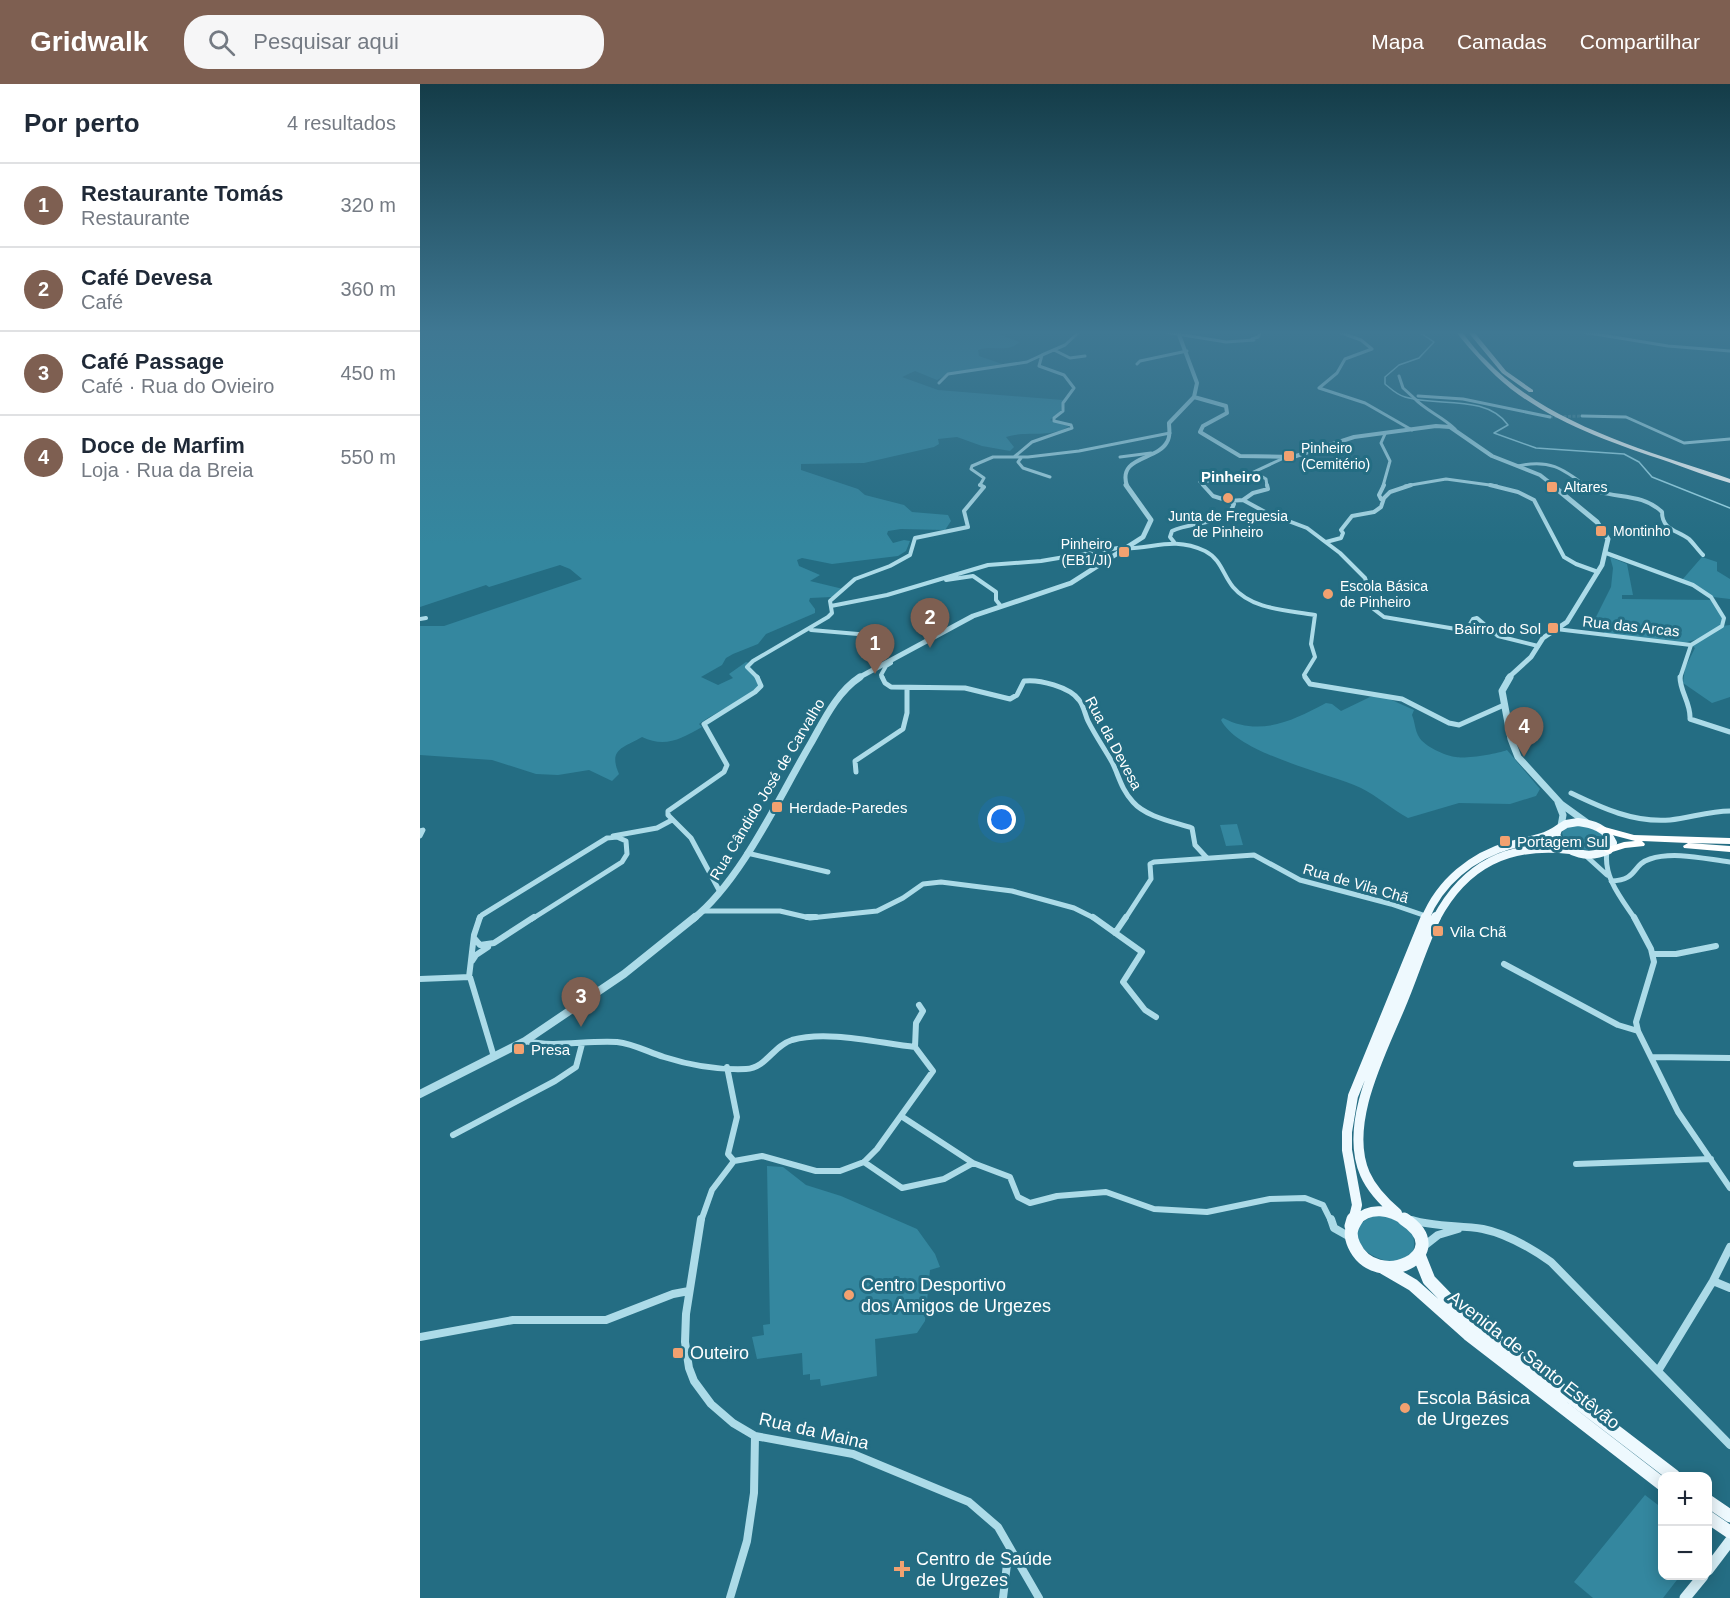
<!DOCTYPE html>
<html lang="pt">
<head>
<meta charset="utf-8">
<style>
	:root { --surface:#fff; --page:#f6f6f7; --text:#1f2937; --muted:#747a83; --line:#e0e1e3; --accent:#7e5f51 }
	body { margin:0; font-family:Helvetica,sans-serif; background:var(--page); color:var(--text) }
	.controls { position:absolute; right:18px; bottom:18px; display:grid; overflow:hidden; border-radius:12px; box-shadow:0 3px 15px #0003 }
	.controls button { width:54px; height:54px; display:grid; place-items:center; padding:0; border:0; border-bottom:2px solid var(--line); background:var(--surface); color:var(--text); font:30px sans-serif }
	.you { position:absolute; left:582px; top:736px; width:21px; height:21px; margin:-15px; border:4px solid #fff; border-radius:50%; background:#1a73e8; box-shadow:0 0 0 9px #1a73e833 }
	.badge { display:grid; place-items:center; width:39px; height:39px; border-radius:50%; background:var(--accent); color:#fff; font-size:20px; font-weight:700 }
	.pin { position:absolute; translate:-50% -50px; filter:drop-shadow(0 2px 3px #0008) }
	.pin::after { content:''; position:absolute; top:32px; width:21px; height:18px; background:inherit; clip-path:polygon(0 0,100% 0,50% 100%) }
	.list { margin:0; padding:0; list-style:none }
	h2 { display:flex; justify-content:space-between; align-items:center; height:78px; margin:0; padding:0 24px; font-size:26px }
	h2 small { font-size:20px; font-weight:400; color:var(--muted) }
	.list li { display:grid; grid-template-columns:39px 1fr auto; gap:18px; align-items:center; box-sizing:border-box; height:84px; padding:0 24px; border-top:2px solid var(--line) }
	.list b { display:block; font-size:22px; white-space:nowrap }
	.list p { margin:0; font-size:20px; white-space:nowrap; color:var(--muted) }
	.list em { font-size:20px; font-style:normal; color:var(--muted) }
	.icon { flex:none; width:33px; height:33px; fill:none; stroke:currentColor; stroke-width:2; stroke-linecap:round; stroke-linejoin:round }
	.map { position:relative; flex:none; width:1310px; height:1514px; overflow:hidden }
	header { display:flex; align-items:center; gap:36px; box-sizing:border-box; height:84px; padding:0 30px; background:var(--accent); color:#fff }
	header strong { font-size:28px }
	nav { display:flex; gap:33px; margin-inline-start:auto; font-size:21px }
	.search { width:420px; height:54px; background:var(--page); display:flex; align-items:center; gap:15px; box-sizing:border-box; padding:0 21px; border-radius:24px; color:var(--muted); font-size:22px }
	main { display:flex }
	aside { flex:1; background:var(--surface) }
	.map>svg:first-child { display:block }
</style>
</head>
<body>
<header>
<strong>Gridwalk</strong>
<div class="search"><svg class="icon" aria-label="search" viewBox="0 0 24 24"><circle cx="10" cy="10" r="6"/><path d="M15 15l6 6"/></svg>Pesquisar aqui</div>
<nav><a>Mapa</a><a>Camadas</a><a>Compartilhar</a></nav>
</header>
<main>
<aside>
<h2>Por perto<small>4 resultados</small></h2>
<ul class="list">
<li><span class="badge">1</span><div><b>Restaurante Tomás</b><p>Restaurante</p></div><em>320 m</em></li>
<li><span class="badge">2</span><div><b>Café Devesa</b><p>Café</p></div><em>360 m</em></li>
<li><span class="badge">3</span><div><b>Café Passage</b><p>Café · Rua do Ovieiro</p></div><em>450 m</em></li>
<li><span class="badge">4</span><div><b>Doce de Marfim</b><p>Loja · Rua da Breia</p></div><em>550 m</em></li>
</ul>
</aside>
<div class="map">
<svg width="1310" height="1514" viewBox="0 0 1310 1514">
	<rect width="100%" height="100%" fill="#246d83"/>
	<path fill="#34879f" d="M0,248h573l26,10c-11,12 -27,2 -41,8l1,6 23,8 -52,9 -13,7 -22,-9 -13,6 36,13 125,10 -2,11 -11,9 19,6c-19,13 -43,4 -63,11l8,10 -4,4 -28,-5 -25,-9 -19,2 1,5 -5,3 -70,16 -63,1v6l57,19 7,6 39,10 8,7 36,3 3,6 -6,9 -44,-1 -13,2 -1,3 6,9 11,-3 6,1 -4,10 -8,5 -66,8 -30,-6 -5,2 2,6 21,9 -10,6 33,8 -11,8 -22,1 -1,3 6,8v4l-49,21 -8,10 -25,10 -7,4 -4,7 -21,12 17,8 15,-7 -4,-4 17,-12 3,1 -3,4 8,8 5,11c-10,12 -44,26 -60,38l3,3c-21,12 -37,21 -60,10 -19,11 -34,12 -23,37l-7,7 -23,-11 -31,5 -22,-1 -44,-14 -72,-5v-129h24l138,-47 -12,-10 -10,-4 -71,22 -3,-2 -66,22z
		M1190,473l17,7 6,31h-11v4l92,1 10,18 -2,8 8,-1v72l-18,6 -29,-20 2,-15 10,-20 -4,-3 14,-8 -25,7 -75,-10 -9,-17 15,-30 2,-19z
		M1282,473l15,5v9l13,8v20l-17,-2 -31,-17z
		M950,613h15l29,13 -2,5c3,7 3,16 7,22 5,9 26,19 37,20 10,2 41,-3 51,-7l33,39 -4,7 -26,8 -51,-1 -51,15c-16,-9 -31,-22 -47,-30 -35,-16 -123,-34 -140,-68l2,-2c37,19 69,3 103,-15l6,1 9,7z
		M817,740l6,21 -17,1 -6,-21z
		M1154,741l20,4 10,7v8c-12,11 -39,6 -42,-11l2,-4z
		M347,1082l16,1 23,18 35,11 76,33 18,25 5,13 -10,3 -5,51 -8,12 -42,6 2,37 -56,10 -1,-7 -10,1v-6l-7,1 -1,-22 -45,6 -5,-22 12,-2 -1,-10 7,-1z
		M954,1132c18,-1 28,6 39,19 13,60 -100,5 -39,-19z
		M1225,1411l17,13v68h18l-17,22h-70l-19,-16z"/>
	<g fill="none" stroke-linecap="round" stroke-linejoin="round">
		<path stroke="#a0dae9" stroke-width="1.5" d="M999,248l15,10 -15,16 -20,7 -14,12v7c6,5 12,11 20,13 32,10 81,-3 103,28l-14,8 42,15 88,6 15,8 13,15 78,31"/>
		<path stroke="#458396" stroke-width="3" stroke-dasharray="3 1.5" stroke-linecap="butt" d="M1130,333l32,-1"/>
		<path stroke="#acdbe8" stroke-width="3" d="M745,248l61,10 28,-2
			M919,248l22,8 11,9 -27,10 -8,14 -18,15 46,15 47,27
			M1163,248l85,14 62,5
			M832,255l6,-2 3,-5
			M634,266l16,8 15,-2
			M717,280l3,-3 47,-10
			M979,292l4,12 10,9
			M519,299l9,-9 79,-12 15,-7
			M998,312l45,3 87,18
			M994,314c12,13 28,18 41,31
			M1162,332l44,1 58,26 46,-4
			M594,373l18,-15 40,-14 -1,-3 -17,-4v-3l9,-7v-8l11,-15 -10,-13 -25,-9 3,-11 23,-10 14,-13
			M700,373l31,-4
			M601,374l-3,4 5,6 27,9
			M1098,382c31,-7 44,2 68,20
			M834,388l12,7 1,7
			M562,402l-2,-1 4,-7 -13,-9 1,-3 21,-9h35l51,-6 91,-18
			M784,402l-4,-4 43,-5 43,-20
			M963,402l7,-25 -9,-18 4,-9
			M985,402l41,-7 51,7"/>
		<path stroke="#acdbe8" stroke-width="4" d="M783,401l10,11 16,5 14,-1 24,13 40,15 33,25 25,25 7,21 -1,8 13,10 78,13 5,-1 6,-10 4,-1 21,18 40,10
			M1070,401l28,7 16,8 30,57 12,7 22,8
			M1164,401c23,16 56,5 78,27 0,18 15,18 27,27 5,5 9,11 14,16
			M961,415l-2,-4 5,-10
			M823,416l10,-7 15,-4 -1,-4
			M754,458l-4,-5 2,-6c20,-10 54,-5 62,-27l-5,-3
			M906,458l15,-4 2,-5 -2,-3 11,-14 22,-4 7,-5 3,-9 6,-6 21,-7
			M1186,469l87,32 18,12 13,21 -2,8 -31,19
			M526,496l27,-4 23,16v8l4,5
			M411,522l56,-11 101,-30 53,-4 77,-13c33,3 52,-13 87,3 16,8 18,24 28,36 19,23 55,23 82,28l-4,29 4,13 -11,18 2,3
			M0,535l6,-1
			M1136,545l135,16 -11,33
			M391,546l47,4 31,8
			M338,594l-11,-11 6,-6 75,-44 4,-4 -2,-12 25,-22 35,-13 20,-11 5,-17 53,-11 -4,-16 20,-24 -4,-2
			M463,594l-2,-3 5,-9 5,-3"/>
		<path stroke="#acdbe8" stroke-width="5" d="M462,593l3,6 6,4 74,1 45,11 7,-4 7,-14c15,-2 46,6 55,19 5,6 6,15 9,21 7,14 16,27 24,41 7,14 9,27 21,40 13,15 41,20 59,26l3,17 12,13
			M885,593l5,7 92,15 47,24 10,2 45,-20
			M1260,593c0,15 11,26 10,42l40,13
			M436,688l-1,-11 48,-32 4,-16v-25
			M1151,709c31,15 63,30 99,27 20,-2 39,-9 60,-9
			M0,747l3,-1 -3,6
			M193,752l44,-8 15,-8
			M1187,767c-4,26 14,47 28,68
			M327,769l81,19
			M1165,771l22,20
			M1191,797c28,-1 20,-16 39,-22 24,-8 55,0 80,3
			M300,808l-29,-54 -23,-23v-4l56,-39 3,-7 -23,-41 51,-32 6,-6 -4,-9
			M283,827h77l30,7 67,-7 26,-13 20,-14 18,-2 71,9 62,17 22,11
			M59,835l3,-4 125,-77 10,-1 9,4 1,13 -5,8 -90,57
			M705,835l26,-40 -1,-15 4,-2 100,-7 46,25 91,24 35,12"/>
		<path stroke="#acdbe8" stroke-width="6" d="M387,833h9
			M673,833l49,35 -19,30 22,28 11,7
			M1214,833l17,32 3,13 -18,60 2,9 40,81 52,76
			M695,849l11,-16
			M54,854l6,7 14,-2 40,-26
			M1234,870h22l40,-8
			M52,877l4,-6 12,-8
			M1084,880l114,61 20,6
			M49,893l5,-42 6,-18
			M0,895l50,-2 24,80
			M105,957c31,7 60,-1 92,1 17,2 31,10 47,15 25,8 56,13 82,12 20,-1 27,-23 46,-29 35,-10 86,3 123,7l1,-24 7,-12 -4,-6
			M1232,973l78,1
			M307,983l10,50 -9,37 6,7
			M33,1051l102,-54 21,-14 6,-23
			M314,1077l28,-5 54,15h24l24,-9 13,-13 56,-78 -18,-24
			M444,1078l38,26 42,-9 29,-16 -72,-47
			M553,1079l37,14 8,20 12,6 27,-7 49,-4 48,17 53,3 63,-13 35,-1 18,7 8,16
			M1156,1080l135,-5
			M281,1137l11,-31 22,-29"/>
		<path stroke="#acdbe8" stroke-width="8" d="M281,1135l-15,95 -1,28 4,26 5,13 17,23 22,19 22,13 98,18 116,48 29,25 41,71
			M911,1135l3,9 16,9
			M992,1136c23,7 47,5 71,9 25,5 48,19 68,33l179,183
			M1004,1162l14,-11 20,-6
			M1293,1197l17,7
			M0,1253l93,-17h93l67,-26 16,-3
			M1238,1287l55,-90 17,-34
			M310,1514l17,-57 7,-48 1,-57
			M583,1514l4,-34 5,-12"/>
		<path stroke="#acdbe8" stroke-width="4" d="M774,313l32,9 1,7 -24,13 -3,6 40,24 53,1 61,-20 82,-11 14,1 42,29 48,19 14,11
			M707,402c-10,-30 30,-25 40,-44 4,-6 2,-13 2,-19l25,-26 3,-14 -19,-51"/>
		<path stroke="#acdbe8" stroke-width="5" d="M438,594l115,-62 98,-33 72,-46 8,-17 -25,-35
			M1088,594l23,-21 12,-19 24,-16 35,-57 6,-26 -11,-17 -45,-37"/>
		<path stroke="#acdbe8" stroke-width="7" d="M1090,593l-8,14 9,48 7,18 43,47 25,18
			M1138,718l5,13 -2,11
			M273,835c49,-39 86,-122 118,-176 13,-23 26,-51 49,-66"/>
		<path stroke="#acdbe8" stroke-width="8" d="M0,1010l105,-53 99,-67 71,-57"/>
		<path stroke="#d6eff7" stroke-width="11" d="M1288,1486l22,-29
			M1265,1514l18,-22"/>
		<path stroke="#eef9fe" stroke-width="8" d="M1158,738c15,2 28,6 35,21l-4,7c-20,9 -41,5 -53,-14l2,-7 8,-5z
			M1005,835c15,-37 47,-63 85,-74 16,-4 34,-6 48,-16
			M1016,835c29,-55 73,-76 134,-69"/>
		<path stroke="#eef9fe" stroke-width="10" d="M977,1129c-13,-11 -25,-23 -32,-39 -22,-50 16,-121 35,-167 13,-30 22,-61 36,-90
			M933,1137l4,-16 -10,-55v-18l6,-36 73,-179
			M936,1137c14,-15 34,-11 50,0"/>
		<path stroke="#eef9fe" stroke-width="13" d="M937,1135c-6,9 -8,15 -3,26 22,48 104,9 50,-26
			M931,1142l2,-7
			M999,1171l10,25 31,32 214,164
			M962,1183l31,18 55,49 194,150
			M1288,1417l22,15
			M1288,1433l22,15"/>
		<path fill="#fff" fill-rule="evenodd" d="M1036,248h6c8,10 15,20 24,28 61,65 162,91 244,119v4c-21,-6 -41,-14 -61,-21 -55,-18 -112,-38 -158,-73 -21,-17 -38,-36 -55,-57z
			M1048,248h6l32,39 27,19v2h-4l-27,-19z
			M1181,742l33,9 96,3v6l-41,-1 41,3v6l-46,-4 -1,-2 5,-3 -46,-2 3,3 -1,2 -19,2 -16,5 -4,-1 -1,-2 1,-2 19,-6 11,-1 -38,-10 -1,-2z"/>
	</g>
	<linearGradient id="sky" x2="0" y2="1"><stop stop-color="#143c48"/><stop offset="0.54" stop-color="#3f7893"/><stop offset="1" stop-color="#3f7893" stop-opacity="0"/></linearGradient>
	<rect width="1310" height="460" fill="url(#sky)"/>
	<g fill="#f2a170" stroke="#246d83" stroke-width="2">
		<rect x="863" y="366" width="12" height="12" rx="3"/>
		<rect x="1126" y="397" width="12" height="12" rx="3"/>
		<circle cx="808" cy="414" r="6"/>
		<rect x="1175" y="441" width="12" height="12" rx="3"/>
		<rect x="698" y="462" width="12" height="12" rx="3"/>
		<circle cx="908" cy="510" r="6"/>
		<rect x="1127" y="538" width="12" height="12" rx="3"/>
		<rect x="351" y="717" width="12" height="12" rx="3"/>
		<rect x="1079" y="751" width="12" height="12" rx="3"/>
		<rect x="1012" y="841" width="12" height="12" rx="3"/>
		<rect x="93" y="959" width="12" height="12" rx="3"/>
		<circle cx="429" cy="1211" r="6"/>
		<rect x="252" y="1263" width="12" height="12" rx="3"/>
		<circle cx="985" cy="1324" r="6"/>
		<path d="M479 1476h6v6h6v6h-6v6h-6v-6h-6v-6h6z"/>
	</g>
	<g text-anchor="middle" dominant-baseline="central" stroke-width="6" stroke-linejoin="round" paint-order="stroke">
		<g font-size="14" fill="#fff" stroke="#246d83" text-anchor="start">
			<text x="881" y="364">Pinheiro<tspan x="881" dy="16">(Cemitério)</tspan></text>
			<text x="1144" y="403">Altares</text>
			<text x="808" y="432" text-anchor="middle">Junta de Freguesia<tspan x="808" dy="16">de Pinheiro</tspan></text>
			<text x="1193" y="447">Montinho</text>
			<text x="692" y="460" text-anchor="end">Pinheiro<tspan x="692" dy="16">(EB1/JI)</tspan></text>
			<text x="920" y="502">Escola Básica<tspan x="920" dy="16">de Pinheiro</tspan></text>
		</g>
		<g font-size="15" font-weight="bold" fill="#fff" stroke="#246d83">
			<text x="811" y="392">Pinheiro</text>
		</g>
		<g font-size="15" fill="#fff" stroke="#246d83">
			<text transform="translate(1211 542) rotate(6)">Rua das Arcas</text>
			<text transform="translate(694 659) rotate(62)">Rua da Devesa</text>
			<text transform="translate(347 705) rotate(-59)">Rua Cândido José de Carvalho</text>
			<text transform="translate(936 799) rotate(16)">Rua de Vila Chã</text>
		</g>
		<g font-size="15" fill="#fff" stroke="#246d83" text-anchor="start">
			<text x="1121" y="544" text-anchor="end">Bairro do Sol</text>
			<text x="369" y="723">Herdade-Paredes</text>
			<text x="1097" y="757">Portagem Sul</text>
			<text x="1030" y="847">Vila Chã</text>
			<text x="111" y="965">Presa</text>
		</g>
		<g font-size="18" fill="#fff" stroke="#246d83" text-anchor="start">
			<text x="441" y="1201">Centro Desportivo<tspan x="441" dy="21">dos Amigos de Urgezes</tspan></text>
			<text x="270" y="1269">Outeiro</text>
			<text x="997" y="1314">Escola Básica<tspan x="997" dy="21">de Urgezes</tspan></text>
			<text x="496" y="1475">Centro de Saúde<tspan x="496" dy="21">de Urgezes</tspan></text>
		</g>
		<g font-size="18" fill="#fff" stroke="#246d83">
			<text transform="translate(1114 1276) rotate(38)">Avenida de Santo Estêvão</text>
			<text transform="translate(394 1347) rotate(13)">Rua da Maina</text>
		</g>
	</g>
</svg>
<div class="controls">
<button>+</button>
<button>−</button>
</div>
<div class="you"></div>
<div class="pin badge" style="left:455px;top:590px">1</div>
<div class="pin badge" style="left:510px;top:564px">2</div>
<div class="pin badge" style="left:161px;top:943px">3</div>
<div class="pin badge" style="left:1104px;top:673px">4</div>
</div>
</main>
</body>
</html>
